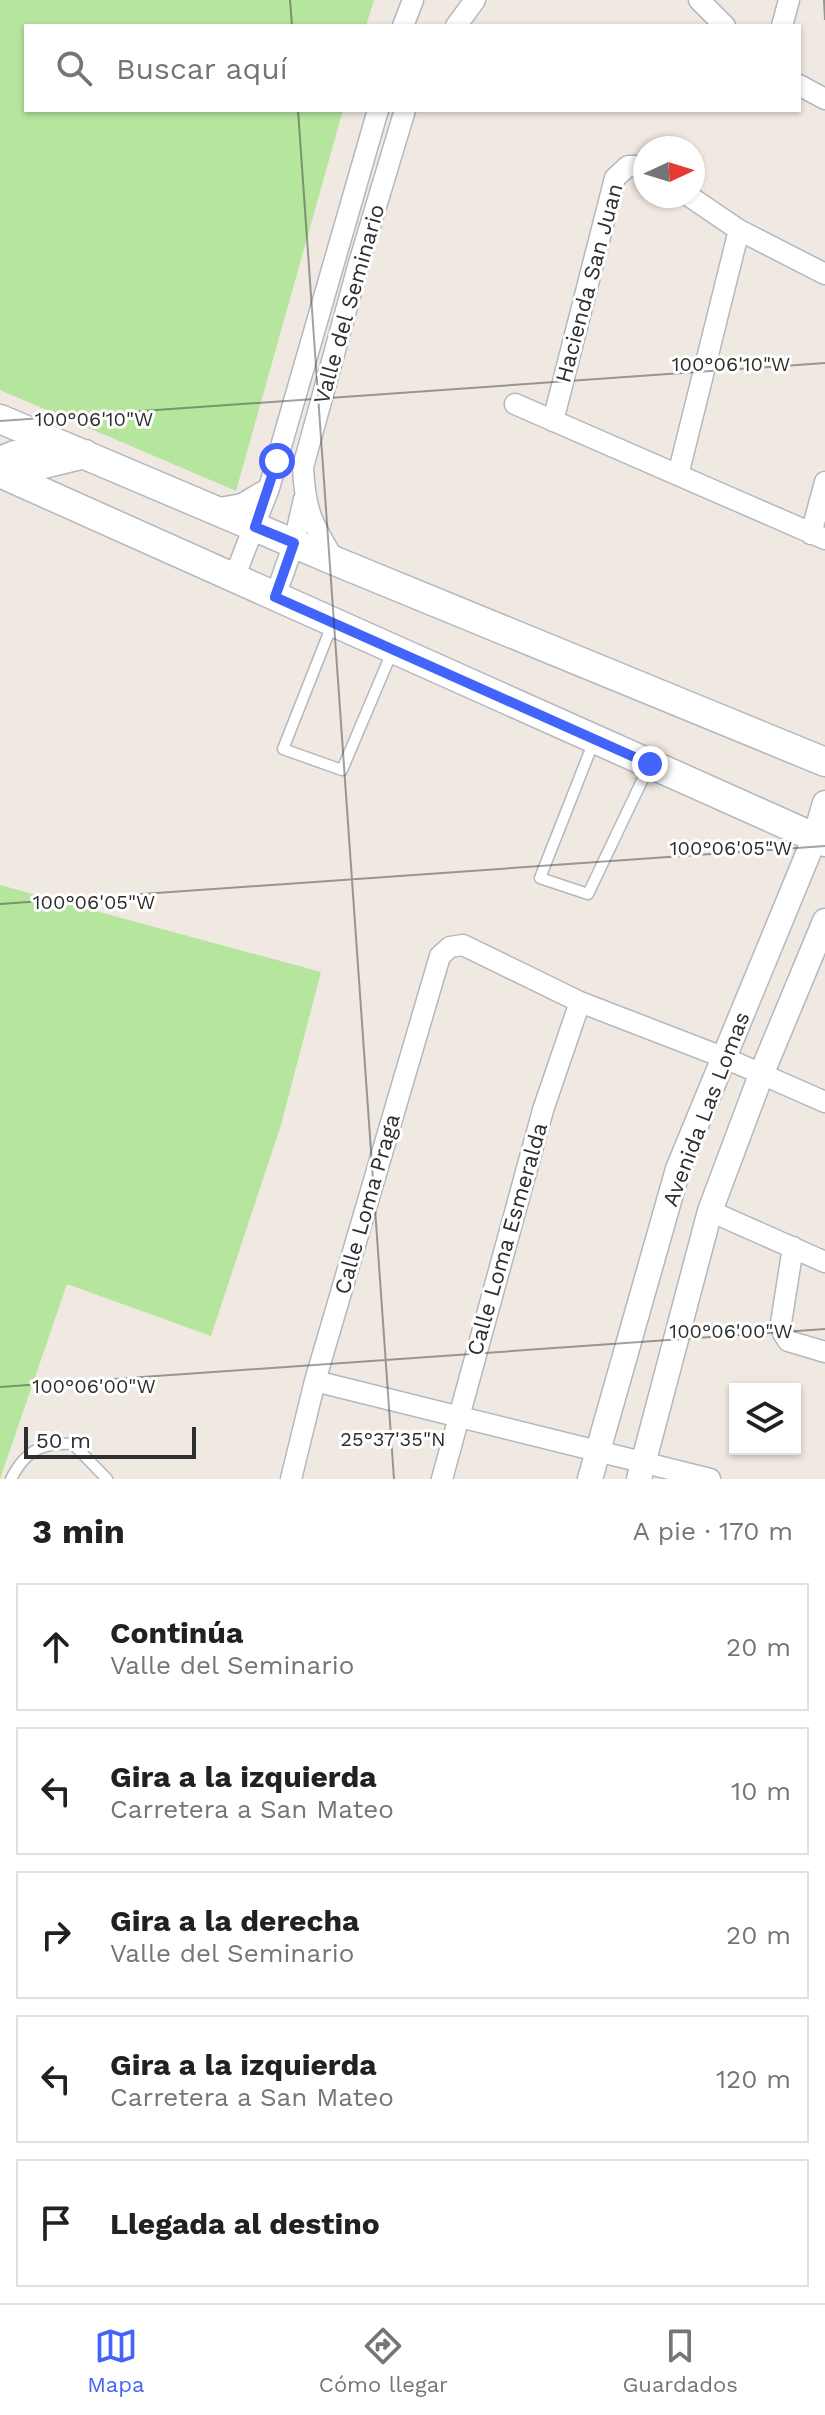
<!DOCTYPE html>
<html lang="es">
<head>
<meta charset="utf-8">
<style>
	:root { --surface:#fff; --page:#f2f2f2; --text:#202124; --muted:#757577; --line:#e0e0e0; --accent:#4264fb }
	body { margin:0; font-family:"Work Sans",sans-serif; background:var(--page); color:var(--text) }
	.controls { position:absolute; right:24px; bottom:24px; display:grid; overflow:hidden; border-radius:0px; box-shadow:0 2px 6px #0004 }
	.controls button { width:72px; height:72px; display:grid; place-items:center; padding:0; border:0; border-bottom:2px solid var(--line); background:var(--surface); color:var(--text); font:40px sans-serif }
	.compass { position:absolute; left:633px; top:136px; width:72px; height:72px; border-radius:50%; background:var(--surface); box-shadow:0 2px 6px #0004; rotate:86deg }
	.scale { position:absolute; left:24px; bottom:20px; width:172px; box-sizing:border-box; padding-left:8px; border:4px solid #2e2e2e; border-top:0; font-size:22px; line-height:28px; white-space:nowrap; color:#2e2e2e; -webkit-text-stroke:6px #fff; paint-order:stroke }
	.stop { position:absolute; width:24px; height:24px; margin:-18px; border:6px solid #4264fb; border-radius:50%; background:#fff }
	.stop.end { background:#4264fb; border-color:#fff; box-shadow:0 2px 8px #0008 }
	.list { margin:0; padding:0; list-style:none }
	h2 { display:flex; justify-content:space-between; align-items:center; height:104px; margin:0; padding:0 32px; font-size:34px }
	h2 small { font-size:26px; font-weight:400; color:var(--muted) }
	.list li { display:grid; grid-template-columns:52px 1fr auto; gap:24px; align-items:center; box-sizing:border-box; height:128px; margin:0 16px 16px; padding:0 16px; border:2px solid var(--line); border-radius:0px }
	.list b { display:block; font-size:30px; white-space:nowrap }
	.list p { margin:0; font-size:26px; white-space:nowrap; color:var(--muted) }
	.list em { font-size:26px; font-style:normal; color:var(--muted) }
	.icon { flex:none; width:44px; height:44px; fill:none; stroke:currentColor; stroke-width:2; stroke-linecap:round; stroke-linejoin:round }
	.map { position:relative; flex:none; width:825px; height:1479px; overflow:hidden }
	.search { position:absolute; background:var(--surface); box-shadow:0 2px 6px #0004; left:24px; right:24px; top:24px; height:88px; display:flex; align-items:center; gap:20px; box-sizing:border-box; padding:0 28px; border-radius:0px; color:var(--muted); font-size:30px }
	.sheet { height:824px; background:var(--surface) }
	nav { display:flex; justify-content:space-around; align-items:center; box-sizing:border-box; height:112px; border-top:2px solid var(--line); background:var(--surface); font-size:22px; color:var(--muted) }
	nav a { display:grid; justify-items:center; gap:4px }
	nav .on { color:var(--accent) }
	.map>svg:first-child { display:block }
</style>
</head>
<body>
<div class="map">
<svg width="825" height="1479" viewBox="0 0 825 1479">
	<rect width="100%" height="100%" fill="#efe9e1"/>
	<path fill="#b6e59e" d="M0,0h374l-8,26h-340v84h317l-107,381 -236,-101z
		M0,885l321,87 -40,153 -70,211 -144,-52 -67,195z"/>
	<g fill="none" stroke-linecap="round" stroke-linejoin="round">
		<g stroke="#b4b7c1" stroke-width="13">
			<path id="service" d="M332,625l-49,124 59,21 50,-118
				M594,741l-54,137 48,16 61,-128
				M11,1479c14,-28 31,-37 62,-35l34,35"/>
		</g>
		<g stroke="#b4b7c1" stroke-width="23">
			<path id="minor" d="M699,0l26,26
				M403,26l10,-26
				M456,26l19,-26
				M782,26l7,-26
				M799,85l26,14
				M689,196l50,34 86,44
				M515,404l310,135
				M553,421l62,-243 13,-12h17
				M678,475l61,-245
				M214,509l28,-5 27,-16 109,-378
				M811,534l14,-52
				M335,561c-23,-37 -30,-50 -32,-94l56,-204 46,-153
				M234,578l35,-90
				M275,597l19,-54 10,-44
				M710,1211l115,51
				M793,1247l-12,76 2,10 5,8 37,11
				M315,1381l395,98
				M291,1479l24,-98 125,-425 10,-9 13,-2 117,57 145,56 100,44
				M442,1479l101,-369 37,-108"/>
		</g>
		<g stroke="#b4b7c1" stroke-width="27">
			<path id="tertiary" d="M590,1479l88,-310 137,-332 10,-34
				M639,1479l71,-268 51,-136 64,-154"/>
		</g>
		<g stroke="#b4b7c1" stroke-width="31">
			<path id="secondary" d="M0,419l335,142 490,201
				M0,461l15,-6 29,9 41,-10
				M0,473l825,369"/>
		</g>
		<use href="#service" stroke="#fff" stroke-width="10"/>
		<use href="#minor" stroke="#fff" stroke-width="20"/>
		<use href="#tertiary" stroke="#fff" stroke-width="24"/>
		<use href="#secondary" stroke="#fff" stroke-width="28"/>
	</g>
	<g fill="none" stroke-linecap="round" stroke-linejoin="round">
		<path stroke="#4264fb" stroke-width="10" d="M277,461l-22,66 39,16 -19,54 375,167"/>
	</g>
	<path fill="none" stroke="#2e2e2e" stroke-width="2" stroke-opacity="0.45" d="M290,0l2,26M824,0l1,20M298,110l96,1369M0,421l825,-58M0,904l825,-58M0,1387l825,-58"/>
	<g text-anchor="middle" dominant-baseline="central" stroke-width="6" stroke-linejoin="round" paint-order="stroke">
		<g font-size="22" fill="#2e2e2e" stroke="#fff">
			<text transform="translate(589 283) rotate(-75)">Hacienda San Juan</text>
			<text transform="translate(349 304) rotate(-74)">Valle del Seminario</text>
			<text transform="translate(706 1109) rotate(-69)">Avenida Las Lomas</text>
			<text transform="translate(367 1204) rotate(-74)">Calle Loma Praga</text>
			<text transform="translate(507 1239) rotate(-74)">Calle Loma Esmeralda</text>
		</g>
	</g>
	<g font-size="20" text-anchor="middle" fill="#2e2e2e" stroke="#fff" stroke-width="6" stroke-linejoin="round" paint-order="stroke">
		<text x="731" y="371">100°06'10"W</text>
		<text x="94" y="426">100°06'10"W</text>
		<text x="731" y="855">100°06'05"W</text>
		<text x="94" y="909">100°06'05"W</text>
		<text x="731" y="1338">100°06'00"W</text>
		<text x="94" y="1393">100°06'00"W</text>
		<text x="393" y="1446">25°37'35"N</text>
	</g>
</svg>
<div class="controls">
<button><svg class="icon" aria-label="layers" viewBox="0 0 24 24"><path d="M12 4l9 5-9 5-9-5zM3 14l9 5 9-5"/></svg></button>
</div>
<svg class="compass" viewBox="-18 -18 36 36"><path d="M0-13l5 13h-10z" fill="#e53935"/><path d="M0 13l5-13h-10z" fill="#757577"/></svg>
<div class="scale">50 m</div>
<div class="stop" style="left:277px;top:461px"></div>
<div class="stop end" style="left:650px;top:764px"></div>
<div class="search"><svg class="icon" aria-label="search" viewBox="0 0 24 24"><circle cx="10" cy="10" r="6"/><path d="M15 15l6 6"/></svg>Buscar aquí</div>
</div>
<section class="sheet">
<h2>3 min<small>A pie · 170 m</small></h2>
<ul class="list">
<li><svg class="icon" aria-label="ahead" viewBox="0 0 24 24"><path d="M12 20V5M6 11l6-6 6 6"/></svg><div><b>Continúa</b><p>Valle del Seminario</p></div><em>20 m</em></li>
<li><svg class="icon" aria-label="left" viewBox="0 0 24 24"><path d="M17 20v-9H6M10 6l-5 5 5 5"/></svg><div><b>Gira a la izquierda</b><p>Carretera a San Mateo</p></div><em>10 m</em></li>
<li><svg class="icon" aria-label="right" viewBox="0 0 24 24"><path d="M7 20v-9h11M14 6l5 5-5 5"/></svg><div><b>Gira a la derecha</b><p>Valle del Seminario</p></div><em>20 m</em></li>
<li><svg class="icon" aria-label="left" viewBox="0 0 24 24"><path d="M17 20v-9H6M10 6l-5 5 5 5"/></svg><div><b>Gira a la izquierda</b><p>Carretera a San Mateo</p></div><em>120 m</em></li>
<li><svg class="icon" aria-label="arrive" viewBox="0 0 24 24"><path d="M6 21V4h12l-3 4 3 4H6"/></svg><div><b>Llegada al destino</b></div></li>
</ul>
</section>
<nav>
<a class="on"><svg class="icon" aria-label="map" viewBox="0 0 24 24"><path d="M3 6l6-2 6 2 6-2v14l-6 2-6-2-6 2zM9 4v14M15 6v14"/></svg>Mapa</a>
<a><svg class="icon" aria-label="directions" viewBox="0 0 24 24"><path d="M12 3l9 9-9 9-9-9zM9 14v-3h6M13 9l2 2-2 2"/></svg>Cómo llegar</a>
<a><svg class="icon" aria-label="saved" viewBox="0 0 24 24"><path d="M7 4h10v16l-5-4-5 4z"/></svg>Guardados</a>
</nav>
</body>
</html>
